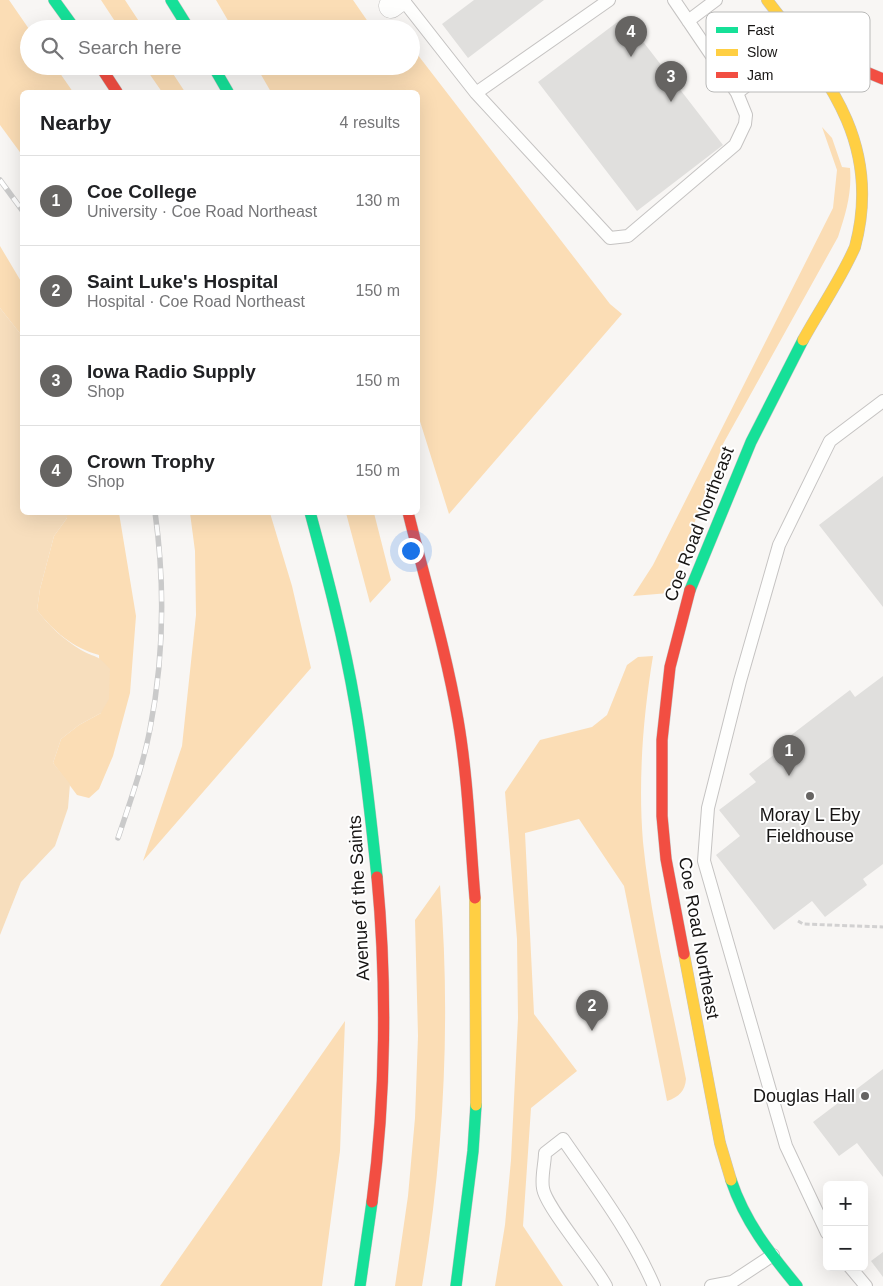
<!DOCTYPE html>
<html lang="en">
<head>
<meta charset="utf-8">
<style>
	:root { --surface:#fff; --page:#f6f6f6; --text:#202124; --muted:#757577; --line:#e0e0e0; --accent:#666462 }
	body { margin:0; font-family:Arial,sans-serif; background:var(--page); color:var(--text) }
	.controls { position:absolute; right:15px; bottom:15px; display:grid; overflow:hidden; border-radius:8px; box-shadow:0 5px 20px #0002 }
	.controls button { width:45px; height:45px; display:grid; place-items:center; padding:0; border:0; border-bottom:1px solid var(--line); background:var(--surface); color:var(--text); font:25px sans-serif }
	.you { position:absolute; left:410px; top:550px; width:18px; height:18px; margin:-12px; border:4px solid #fff; border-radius:50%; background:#1a73e8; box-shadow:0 0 0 8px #1a73e833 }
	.badge { display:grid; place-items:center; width:32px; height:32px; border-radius:50%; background:var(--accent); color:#fff; font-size:16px; font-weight:700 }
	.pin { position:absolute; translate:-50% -41px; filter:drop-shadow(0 1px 2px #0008) }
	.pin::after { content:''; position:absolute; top:26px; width:18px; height:15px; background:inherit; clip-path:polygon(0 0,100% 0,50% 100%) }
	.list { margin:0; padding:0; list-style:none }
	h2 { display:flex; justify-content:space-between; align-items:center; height:65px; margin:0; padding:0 20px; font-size:21px }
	h2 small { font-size:16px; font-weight:400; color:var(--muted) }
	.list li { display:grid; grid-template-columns:32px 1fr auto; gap:15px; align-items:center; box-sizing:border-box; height:90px; padding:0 20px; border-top:1px solid var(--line) }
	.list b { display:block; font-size:19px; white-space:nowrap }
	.list p { margin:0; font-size:16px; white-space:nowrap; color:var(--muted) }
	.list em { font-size:16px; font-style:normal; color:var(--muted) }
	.icon { flex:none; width:28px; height:28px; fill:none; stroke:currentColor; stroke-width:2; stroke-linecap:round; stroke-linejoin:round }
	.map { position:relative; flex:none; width:883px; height:1286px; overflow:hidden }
	.search { position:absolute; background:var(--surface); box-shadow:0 5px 20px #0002; left:20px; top:20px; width:400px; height:55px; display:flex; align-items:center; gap:12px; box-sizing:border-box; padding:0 18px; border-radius:28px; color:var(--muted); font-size:19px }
	.panel { position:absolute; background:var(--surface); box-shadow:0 5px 20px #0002; left:20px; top:90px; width:400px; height:425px; border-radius:8px }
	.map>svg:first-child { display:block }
</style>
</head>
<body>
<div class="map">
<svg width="883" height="1286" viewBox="0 0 883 1286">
	<rect width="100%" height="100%" fill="#f8f6f4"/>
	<path fill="#fbddb5" d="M0,0h9l20,29v37h26l18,26h-51v63l-22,-30z
		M101,0h24l19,29h-24z
		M216,0h137l20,29h-140z
		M414,50l196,254 12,10 -173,200 -31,-99v-323h-147l-15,-26h155v-14z
		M144,66h24l17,26h-23z
		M822,127l10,11 10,29 8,1c2,25 -4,45 -12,69l-115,207 -54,149 -36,3 20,-31 180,-357 4,-38z
		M0,246l22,37v53l-22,-28z
		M67,513h52l17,103 -6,77 -17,63 -14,33 -10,9 -12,-3 -24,-32 8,-24 18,-14 22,-12 -2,-58c-26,-7 -46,-24 -62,-45l3,-21 14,-53 13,-18z
		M190,513h80l22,73 19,82 -168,193 39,-115 14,-131 -1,-64z
		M346,513h28l17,67 -21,23z
		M653,656c-10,61 -15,125 -10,186 8,80 28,158 43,237 -1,12 -7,18 -19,22l-43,-215 -45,-67 -54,14 9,181 43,57 -46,37 -8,118 40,60h-68l10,-61 6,-65 7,-142 -1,-79 -12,-147 35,-52 52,-13 15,-12 20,-50 11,-8z
		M440,885c11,134 4,269 -18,401h-27l13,-90 7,-78 3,-82 -3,-116z
		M345,1021l-5,130 -18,135h-162z"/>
	<path fill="#f7debd" d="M0,308l22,28v176l45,1v5l-13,18 -14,53 -3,21c12,16 26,29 44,40 16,9 15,3 29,19l-1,30 -8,14 -22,12 -18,14 -8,24 17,21 -2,24 -13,38 -34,36 -21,53z"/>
	<path fill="#e0dfdd" d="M474,0h70l-76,58 -26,-34z
		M624,17l99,128 -86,66 -99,-129z
		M883,476v131l-64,-82z
		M883,676v188l-20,15 4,6 -42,32 -13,-16 -38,29 -58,-75 24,-19 -21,-26 37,-28 -7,-8 40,-31 -3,-4 64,-49 5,7z
		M883,1069v108l-26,-34 -18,13 -26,-34z
		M883,1252v25l-12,-16z"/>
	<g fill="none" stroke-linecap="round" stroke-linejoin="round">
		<g stroke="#c5c3c2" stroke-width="14">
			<path id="lane" d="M403,0l73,93 133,-93
				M674,0l63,93 66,-51
				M688,21l28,-21
				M476,93l134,145 18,-2 107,-91 10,-21 1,-9 -9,-22
				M827,1233l-41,-87 -82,-285 4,-53 32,-127 39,-136 51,-104 53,-40
				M850,1267l16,19
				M606,1286c-12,-23 -61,-80 -63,-98 -2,-11 2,-25 2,-35l18,-14c33,48 68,94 91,147
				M711,1286l21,-4 41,-27"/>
		</g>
		<g stroke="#c5c3c2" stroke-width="25">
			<path id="street" d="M391,6l8,-6"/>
		</g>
		<g stroke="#c5c3c2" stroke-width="12">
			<path id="fast" d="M54,0l21,29
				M171,0l18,29
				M213,66l15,26
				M310,512c17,63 34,127 45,192 10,57 16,115 22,173
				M690,590l61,-148 52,-102
				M731,1180c14,42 38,72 66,106
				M360,1286l12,-84
				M456,1286l17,-135 3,-46"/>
		</g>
		<g stroke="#c5c3c2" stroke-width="12">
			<path id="slow" d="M767,0c59,77 116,142 88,247 -14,32 -35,62 -52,93
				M475,898l1,207
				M684,954l36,189 11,37"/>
		</g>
		<g stroke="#c5c3c2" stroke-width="12">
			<path id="jam" d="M806,42l31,18 46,19
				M100,66l17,26
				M408,512c17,69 38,138 50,208 10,58 12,119 17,178
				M684,954l-18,-95 -4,-43v-76l8,-73 20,-77
				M372,1202c14,-105 15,-220 5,-325"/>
		</g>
		<path stroke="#d2d1d1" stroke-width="3" stroke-dasharray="5 2.5" stroke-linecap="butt" d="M798,921l5,3 80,3"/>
		<use href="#lane" stroke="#fefefd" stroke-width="12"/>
		<use href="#street" stroke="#fefefd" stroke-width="24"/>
		<use href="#fast" stroke="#16e098" stroke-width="11"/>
		<use href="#slow" stroke="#ffcf43" stroke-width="11"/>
		<use href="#jam" stroke="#f24e42" stroke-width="11"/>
		<g stroke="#cacaca" stroke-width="5.5">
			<path id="rail" d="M0,180l22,30
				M118,838c12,-36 25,-72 32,-109 14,-72 15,-145 5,-217"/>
		</g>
		<use href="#rail" stroke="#fff" stroke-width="4" stroke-dasharray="11" stroke-linecap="butt"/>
	</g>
	<g fill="#666462" stroke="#fff" stroke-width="2">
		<circle cx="810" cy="796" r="5"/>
		<circle cx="865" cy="1096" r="5"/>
	</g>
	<g text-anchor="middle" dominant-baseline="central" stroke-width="4" stroke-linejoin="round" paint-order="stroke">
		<g font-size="18" fill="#171514" stroke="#fff">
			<text transform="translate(699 524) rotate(-69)">Coe Road Northeast</text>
			<text transform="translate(359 898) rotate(-93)">Avenue of the Saints</text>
			<text transform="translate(699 938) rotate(80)">Coe Road Northeast</text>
		</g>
		<g font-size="18" fill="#171514" stroke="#fff">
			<text x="810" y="815">Moray L Eby<tspan x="810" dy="21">Fieldhouse</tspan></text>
			<text x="855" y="1096" text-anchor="end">Douglas Hall</text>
		</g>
	</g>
	<rect x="706" y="12" width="164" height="80" rx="8" fill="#fff" stroke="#b9b9b8" stroke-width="1"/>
	<rect x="716" y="27" width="22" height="6" fill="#16e098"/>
	<rect x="716" y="49" width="22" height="7" fill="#ffcf43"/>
	<rect x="716" y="72" width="22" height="6" fill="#f24e42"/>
	<g font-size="14" fill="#171514">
		<text x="747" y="35">Fast</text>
		<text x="747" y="57">Slow</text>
		<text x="747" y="80">Jam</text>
	</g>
</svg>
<div class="controls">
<button>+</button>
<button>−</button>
</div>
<div class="you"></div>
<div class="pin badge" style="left:789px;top:776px">1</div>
<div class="pin badge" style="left:592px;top:1031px">2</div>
<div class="pin badge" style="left:671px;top:102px">3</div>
<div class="pin badge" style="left:631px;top:57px">4</div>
<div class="search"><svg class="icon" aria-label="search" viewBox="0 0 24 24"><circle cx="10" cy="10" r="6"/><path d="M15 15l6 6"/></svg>Search here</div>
<section class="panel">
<h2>Nearby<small>4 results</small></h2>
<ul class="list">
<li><span class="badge">1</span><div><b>Coe College</b><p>University · Coe Road Northeast</p></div><em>130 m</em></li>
<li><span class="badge">2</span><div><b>Saint Luke's Hospital</b><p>Hospital · Coe Road Northeast</p></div><em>150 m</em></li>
<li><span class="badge">3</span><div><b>Iowa Radio Supply</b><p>Shop</p></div><em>150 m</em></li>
<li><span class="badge">4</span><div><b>Crown Trophy</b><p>Shop</p></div><em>150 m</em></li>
</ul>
</section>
</div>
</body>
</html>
